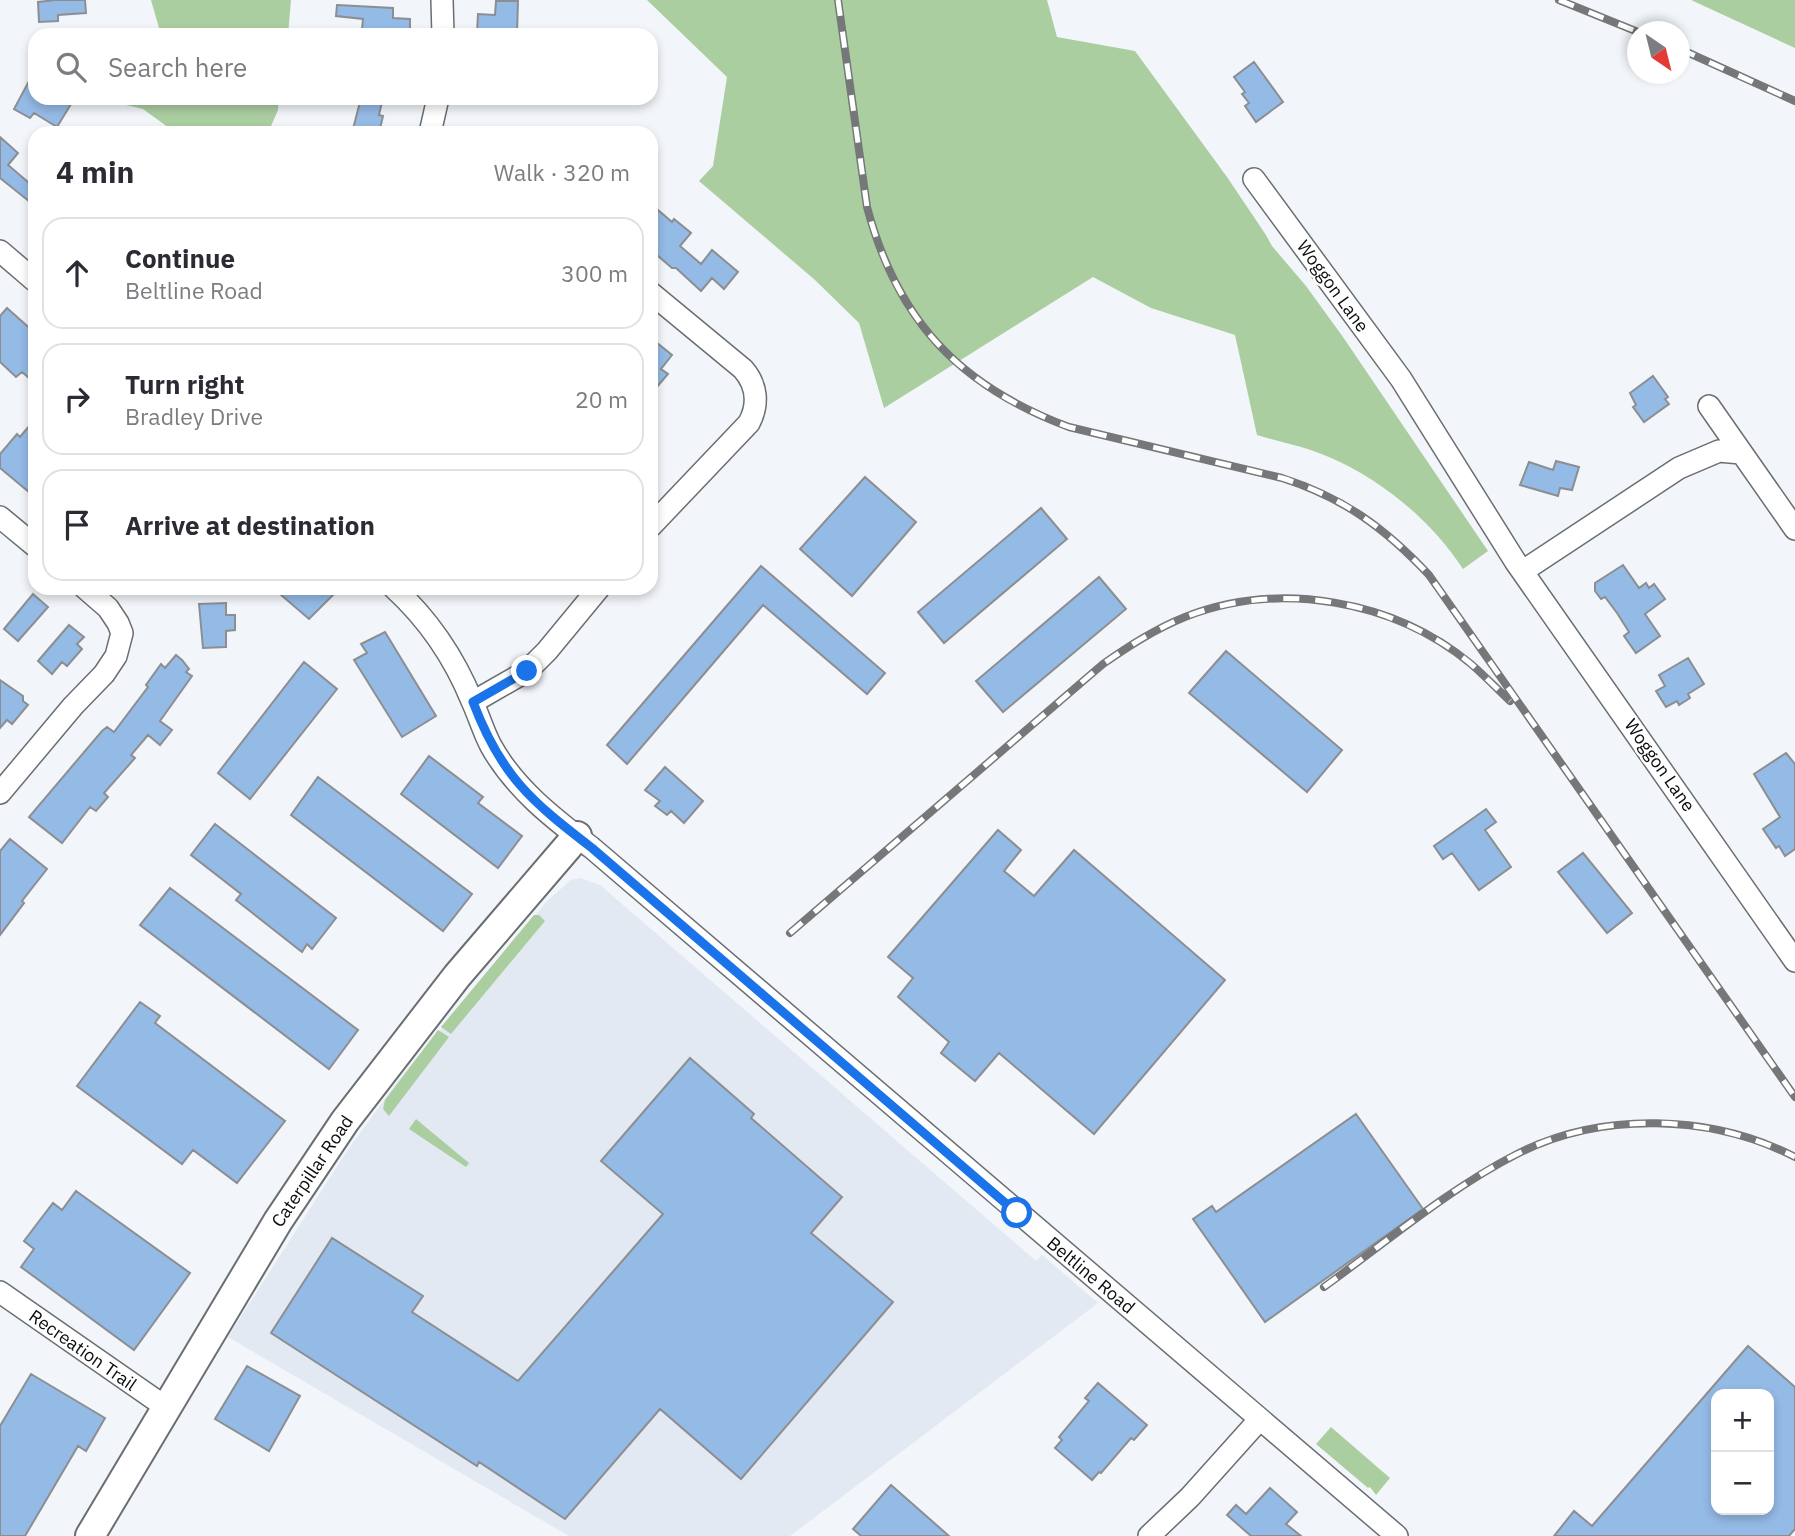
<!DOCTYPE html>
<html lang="en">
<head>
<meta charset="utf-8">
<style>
	:root { --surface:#fff; --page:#f7f7f7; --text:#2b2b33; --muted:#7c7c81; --line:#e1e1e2 }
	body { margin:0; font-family:"IBM Plex Sans",sans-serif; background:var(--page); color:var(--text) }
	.controls { position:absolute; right:21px; bottom:21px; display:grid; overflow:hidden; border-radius:14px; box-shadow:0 4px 10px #0003 }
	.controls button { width:63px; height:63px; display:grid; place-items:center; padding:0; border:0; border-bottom:2px solid var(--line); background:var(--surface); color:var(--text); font:35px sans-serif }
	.compass { position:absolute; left:1627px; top:21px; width:63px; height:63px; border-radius:50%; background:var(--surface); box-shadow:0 4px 10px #0003; rotate:145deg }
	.stop { position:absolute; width:21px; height:21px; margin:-16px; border:5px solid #1a73e8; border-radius:50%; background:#fff }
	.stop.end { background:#1a73e8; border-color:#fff; box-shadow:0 2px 7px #0008 }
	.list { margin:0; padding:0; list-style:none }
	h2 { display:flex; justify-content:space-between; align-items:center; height:91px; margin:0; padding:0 28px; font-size:30px }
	h2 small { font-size:23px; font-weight:400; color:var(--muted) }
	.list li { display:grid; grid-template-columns:46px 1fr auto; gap:21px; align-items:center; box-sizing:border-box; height:112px; margin:0 14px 14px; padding:0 14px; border:2px solid var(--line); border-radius:21px }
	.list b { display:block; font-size:26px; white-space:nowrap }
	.list p { margin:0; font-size:23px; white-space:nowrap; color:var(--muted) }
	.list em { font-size:23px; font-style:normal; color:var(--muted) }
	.icon { flex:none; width:38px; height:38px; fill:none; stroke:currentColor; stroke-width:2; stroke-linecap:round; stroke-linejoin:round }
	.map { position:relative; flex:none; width:1795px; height:1536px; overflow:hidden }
	.search { position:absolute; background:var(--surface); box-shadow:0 4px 10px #0003; left:28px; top:28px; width:630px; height:77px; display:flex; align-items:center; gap:18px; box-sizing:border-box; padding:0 24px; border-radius:21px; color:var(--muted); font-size:26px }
	.panel { position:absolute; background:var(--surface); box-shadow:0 4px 10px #0003; left:28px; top:126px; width:630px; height:469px; border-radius:21px }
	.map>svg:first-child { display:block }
</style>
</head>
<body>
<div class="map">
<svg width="1795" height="1536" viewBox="0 0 1795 1536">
	<rect width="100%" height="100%" fill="#f2f5f9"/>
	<path fill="#e2e9f2" d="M580,878l20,7 436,376 6,-6 56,48 -308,233h-221l-341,-199 119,-186 54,-74 146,-176 24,-21z"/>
	<path fill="#abcea1" d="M151,0h140l-3,35h-127z
		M647,0h400l10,37 78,14 92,126 39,58 6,11 34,40 37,51 145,214 -25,18c-32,-49 -81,-89 -134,-112 -22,-10 -49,-15 -72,-22l-22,-100 -84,-27 -58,-31 -209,131 -25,-85 -44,-43 -116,-99 14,-15 14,-89z
		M1691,0h104v48z
		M110,98h169l-1,12 -10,23h-92l-33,-24 -34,-8z
		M534,915h5l6,6 -94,113 -10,-7z
		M438,1030l11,7 -60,79 -6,-7 2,-9z
		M416,1119l53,44 -3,4 -57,-38z
		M1331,1427l59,51 -14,17 -6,-8 -2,1 -52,-44z"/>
	<path fill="#94bae6" stroke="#8c8e92" stroke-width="2" fill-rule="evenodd" d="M55,0h30l1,13 -28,2v6l-19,1 -1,-20z
		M496,1h22l-1,33 -40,-1 1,-19 17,1z
		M337,5l56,3v10l17,1v16h-20v-4l-28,-2 1,-10 -27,-3z
		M1254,62l29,40 -27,20 -11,-16 4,-3 -7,-9 3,-2 -11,-15z
		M35,70v28h26l10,6 -14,23 -23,-14 -4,5 -16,-9z
		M361,98l21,4 -3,13 4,1 -4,17h-27z
		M0,137l18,16 -10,12 27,23v18l-35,-28z
		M651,204l21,18 2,-3 17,14 -11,13 21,18 11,-14 26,22 -14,17 -12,-11 -11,13 -25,-23h-4l-21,-18z
		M7,308l28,25v50l-13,-11 -6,5 -16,-15v-46z
		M651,338l21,17 -11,14 7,5 -17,20z
		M1653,376l15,21 -3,2 4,5 -25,18 -11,-15 3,-2 -6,-12z
		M35,419v78l-35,-29v-14l17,-20 3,3z
		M1556,461l23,6 -7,23 -12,-2 -2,8 -38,-11 9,-23 24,8z
		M865,477l51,45 -64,74 -52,-47z
		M1041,508l26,31 -123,104 -26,-31z
		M1623,565l16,23 7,-5 3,5 5,-4 11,15 -20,15 15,22 -24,17 -12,-17 5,-4 -12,-19 -12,-16 -4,2 -6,-8v-8z
		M761,566l124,107 -18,21 -104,-89 -136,159 -20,-19z
		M1099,577l27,32 -123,103 -27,-31z
		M273,588h67l-31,31z
		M33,594l15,13 -30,34 -14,-12z
		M226,603v12h9v15l-9,1v16l-23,1 -4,-44z
		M69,625l15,12 -7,7 5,5 -15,17 -5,-4 -10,12 -14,-13z
		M385,632l51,84 -34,21 -48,-77 13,-7 -6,-9z
		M1226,651l116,99 -35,42 -118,-99z
		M176,655l6,5 7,9 -3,3 6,4 -32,45 12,9 -12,15 -12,-10 -17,20 4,3 -31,35 4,4 -12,14 -6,-4 -28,36 -33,-26 73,-86 5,-4 7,5 34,-45 -2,-2 15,-21 4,4z
		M1688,658l16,26 -16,10 2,4 -11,7 -2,-4 -11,6 -10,-16 9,-5 -6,-11z
		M304,662l33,27 -87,110 -32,-26z
		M0,680l23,16v5l5,4 -16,19 -5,-4 -7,8z
		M1786,753l9,11v85l-10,7 -6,-10 -3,2 -13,-19 17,-12 -26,-43z
		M429,756l54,41 -5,6 44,33 -24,32 -97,-74z
		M665,767l38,34 -19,22 -13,-12 -4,4 -12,-9 5,-5 -15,-11z
		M318,777l154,117 -29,37 -152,-116z
		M1486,809l10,13 -11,8 26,37 -32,23 -27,-37 -9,6 -9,-13z
		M215,824l121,94 -24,31 -5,-5 -5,8 -66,-52 5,-6 -50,-39z
		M998,830l23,20 -17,21 30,25 40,-46 151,130 -131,154 -95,-81 -24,28 -34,-28 8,-11 -51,-45 15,-19 -25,-21z
		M10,839l37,30 -25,32 2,2 -24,32v-84z
		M1583,853l49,60 -25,20 -49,-61z
		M170,888l188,142 -29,39 -189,-144z
		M140,1002l20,14 -5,7 130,98 -48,62 -44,-33 -11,14 -105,-78z
		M690,1058l64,56 -3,4 91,79 -31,36 82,69 -152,177 -81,-70 -95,110 -86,-57 -2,4 -206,-133 61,-95 91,58 -11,16 106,69 145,-167 -62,-53z
		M1356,1114l67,95 -158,113 -72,-103 19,-13 4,6z
		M76,1191l114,82 -56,77 -113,-83 13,-18 -10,-8 29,-38 9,7z
		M1748,1346l47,41v142l-6,7h-235l20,-25 18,15zM1716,1394h53v116h-53z
		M247,1366l53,30 -31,55 -54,-32z
		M31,1374l74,44 -19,33 -8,-5 -53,90h-25v-110z
		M1098,1383l49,42 -13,15 -3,-2 -30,35 -2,-1 -7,8 -37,-32 7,-8 -3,-3 30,-36 -4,-3z
		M891,1485l58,51h-88l-8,-7z
		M1270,1488l27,24 -11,12 15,12h-50l-24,-21 9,-10 10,9z"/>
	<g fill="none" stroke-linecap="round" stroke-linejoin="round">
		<g stroke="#6b6e71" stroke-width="24">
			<path id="street" d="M442,0l1,35
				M430,133l8,-35
				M1254,179l147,200 114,182 280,400
				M0,251l35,30
				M651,293l92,76c14,16 16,35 6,54l-98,103
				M1709,406l86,123
				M0,517l35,29
				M1523,571l156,-103 40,-17 22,2
				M394,588c35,32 60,69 78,113 7,15 11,30 19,45 24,43 62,72 101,102l805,688
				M473,702l54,-31 20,-20 52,-63
				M0,793l73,-87 31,-32 12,-18 6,-23 -4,-10 -10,-15 -23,-20
				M0,1292l167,116
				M1149,1536l41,-39 70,-78"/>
		</g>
		<g stroke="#6b6e71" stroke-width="32">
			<path id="secondary" d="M90,1536l188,-315 67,-100 112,-145 120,-140"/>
		</g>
		<use href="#street" stroke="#fff" stroke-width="21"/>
		<use href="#secondary" stroke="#fff" stroke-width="28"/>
		<g stroke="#757779" stroke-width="8">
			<path id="rail" d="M838,0l29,207c30,113 92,179 202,220l213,51c62,20 103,50 147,97l366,522
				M1559,0l79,32
				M1680,49l115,52
				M790,933l313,-269c26,-18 52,-35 82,-47 94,-37 209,-17 286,47 14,12 26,25 39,37
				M1324,1287c61,-44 126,-99 193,-133 84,-43 195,-40 278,3"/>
		</g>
		<use href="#rail" stroke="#fff" stroke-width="5" stroke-dasharray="16" stroke-linecap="butt"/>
	</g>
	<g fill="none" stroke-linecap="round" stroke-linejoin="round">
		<path stroke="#1a73e8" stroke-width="9" d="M527,671l-54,31c28,74 58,99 119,146l425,365"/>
	</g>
	<g text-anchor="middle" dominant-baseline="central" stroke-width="5" stroke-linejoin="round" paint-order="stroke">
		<g font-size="18" fill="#0b0c0d" stroke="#fff">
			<text transform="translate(1333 286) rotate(54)">Woggon Lane</text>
			<text transform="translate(1660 765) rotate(55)">Woggon Lane</text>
			<text transform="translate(312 1171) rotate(-56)">Caterpillar Road</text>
			<text transform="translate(1091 1275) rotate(40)">Beltline Road</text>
			<text transform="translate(83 1350) rotate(35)">Recreation Trail</text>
		</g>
	</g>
</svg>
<div class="controls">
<button>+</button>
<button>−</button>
</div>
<svg class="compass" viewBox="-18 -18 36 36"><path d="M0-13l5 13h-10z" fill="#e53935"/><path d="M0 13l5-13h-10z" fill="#7c7c81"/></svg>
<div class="stop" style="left:1017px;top:1213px"></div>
<div class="stop end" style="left:527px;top:671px"></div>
<div class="search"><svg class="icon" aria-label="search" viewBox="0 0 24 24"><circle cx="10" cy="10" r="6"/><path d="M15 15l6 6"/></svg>Search here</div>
<section class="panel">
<h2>4 min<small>Walk · 320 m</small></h2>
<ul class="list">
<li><svg class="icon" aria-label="ahead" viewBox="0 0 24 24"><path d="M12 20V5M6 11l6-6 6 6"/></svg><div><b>Continue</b><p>Beltline Road</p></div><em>300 m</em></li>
<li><svg class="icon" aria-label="right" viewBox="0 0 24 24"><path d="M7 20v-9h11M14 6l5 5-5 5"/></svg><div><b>Turn right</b><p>Bradley Drive</p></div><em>20 m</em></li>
<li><svg class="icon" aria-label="arrive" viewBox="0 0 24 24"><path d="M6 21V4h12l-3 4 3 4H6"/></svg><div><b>Arrive at destination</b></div></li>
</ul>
</section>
</div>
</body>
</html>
